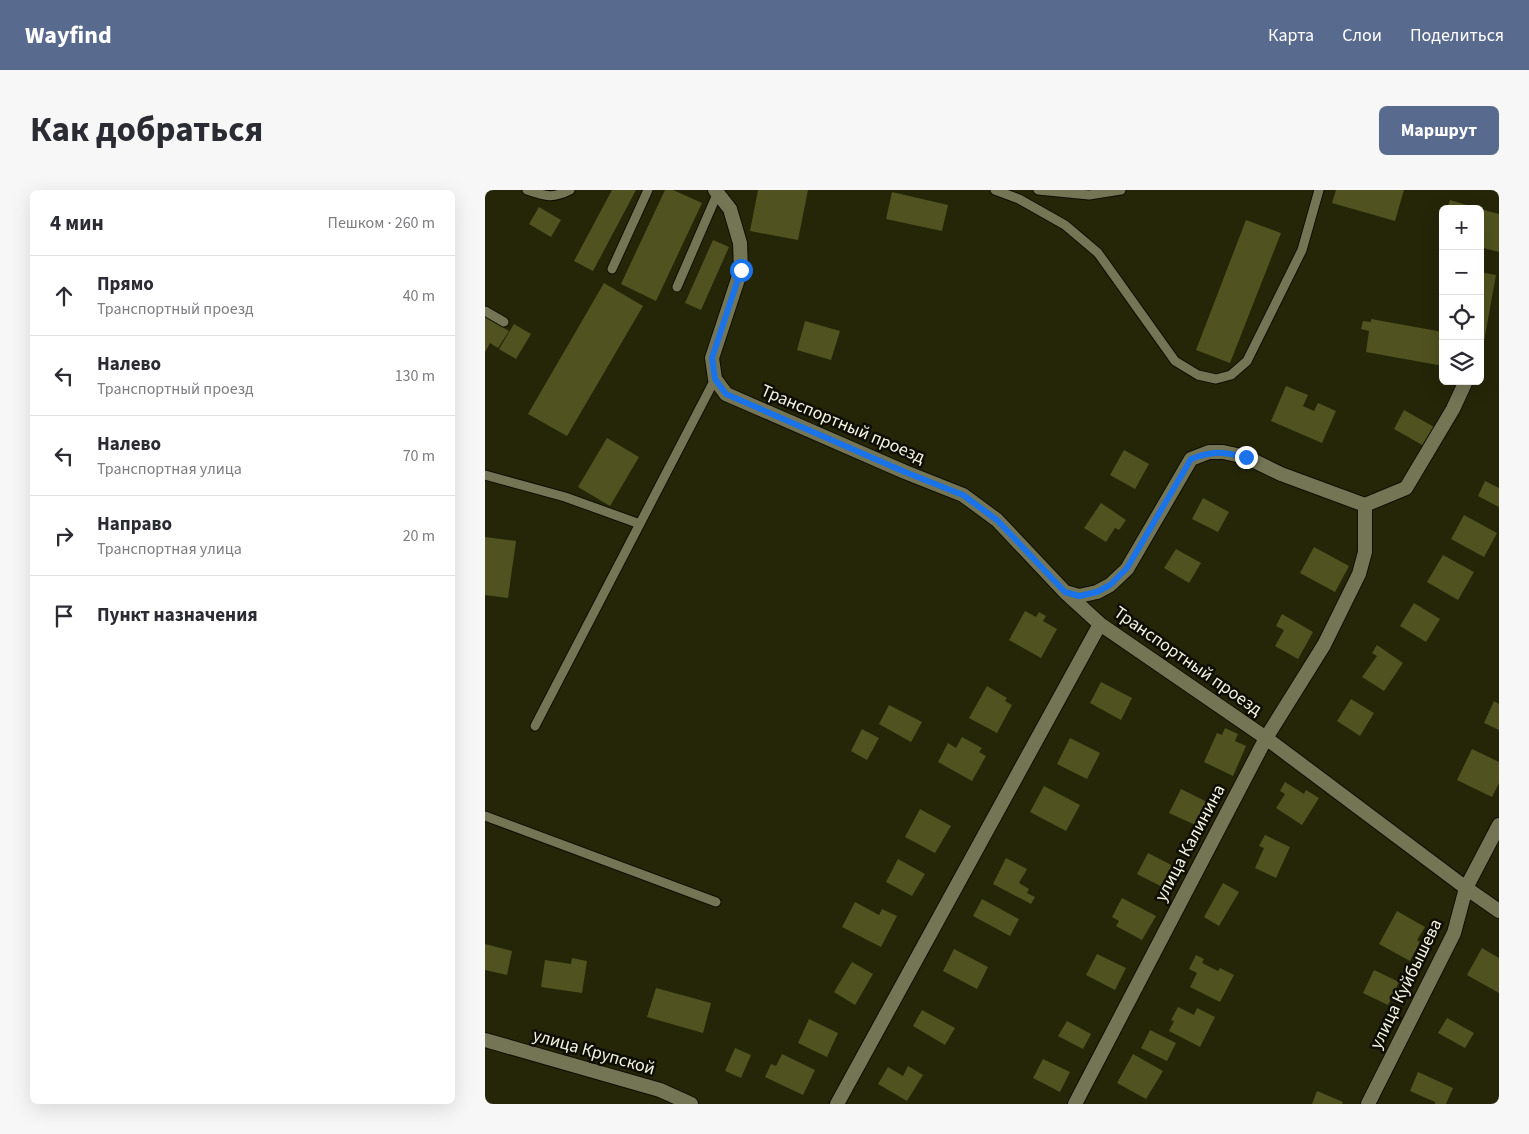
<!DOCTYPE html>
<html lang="ru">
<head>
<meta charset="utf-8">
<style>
	:root { --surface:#fff; --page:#f7f7f7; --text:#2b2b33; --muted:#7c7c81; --line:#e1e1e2; --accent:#586a8e }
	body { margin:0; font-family:"Source Sans 3",sans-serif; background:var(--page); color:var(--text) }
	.controls { position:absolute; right:15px; top:15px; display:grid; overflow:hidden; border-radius:8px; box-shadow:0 5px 20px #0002 }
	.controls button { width:45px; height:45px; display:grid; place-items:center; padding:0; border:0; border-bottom:1px solid var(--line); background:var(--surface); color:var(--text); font:25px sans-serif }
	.stop { position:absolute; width:15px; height:15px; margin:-11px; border:4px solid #1a73e8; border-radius:50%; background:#fff }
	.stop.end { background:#1a73e8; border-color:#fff; box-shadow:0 1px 5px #0008 }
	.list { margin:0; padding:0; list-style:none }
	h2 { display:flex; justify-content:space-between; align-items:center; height:65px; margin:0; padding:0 20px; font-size:21px }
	h2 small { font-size:16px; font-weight:400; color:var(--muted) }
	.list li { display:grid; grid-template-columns:32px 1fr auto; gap:15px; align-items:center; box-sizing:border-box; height:80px; padding:0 20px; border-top:1px solid var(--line) }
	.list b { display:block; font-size:19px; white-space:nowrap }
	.list p { margin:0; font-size:16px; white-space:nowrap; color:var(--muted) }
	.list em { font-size:16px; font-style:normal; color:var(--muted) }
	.icon { flex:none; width:28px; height:28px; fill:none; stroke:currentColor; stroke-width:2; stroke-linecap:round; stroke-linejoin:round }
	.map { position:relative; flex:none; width:1014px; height:914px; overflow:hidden; border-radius:8px }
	header { display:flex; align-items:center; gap:30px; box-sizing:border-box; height:70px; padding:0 25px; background:var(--accent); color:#fff }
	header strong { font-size:24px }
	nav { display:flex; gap:28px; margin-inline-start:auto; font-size:18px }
	.intro { display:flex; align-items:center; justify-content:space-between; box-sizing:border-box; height:120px; padding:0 30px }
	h1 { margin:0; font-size:35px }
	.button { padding:12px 22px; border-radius:8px; background:var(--accent); color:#fff; font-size:18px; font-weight:700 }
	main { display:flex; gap:30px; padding:0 30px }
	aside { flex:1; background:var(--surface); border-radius:8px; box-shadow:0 5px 20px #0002 }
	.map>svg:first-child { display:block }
</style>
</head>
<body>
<header>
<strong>Wayfind</strong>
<nav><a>Карта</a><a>Слои</a><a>Поделиться</a></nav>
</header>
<div class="intro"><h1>Как добраться</h1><a class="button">Маршрут</a></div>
<main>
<aside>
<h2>4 мин<small>Пешком · 260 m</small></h2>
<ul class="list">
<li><svg class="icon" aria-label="ahead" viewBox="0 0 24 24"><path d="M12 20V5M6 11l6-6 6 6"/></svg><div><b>Прямо</b><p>Транспортный проезд</p></div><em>40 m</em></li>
<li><svg class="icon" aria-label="left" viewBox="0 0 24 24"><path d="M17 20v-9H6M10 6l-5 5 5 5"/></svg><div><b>Налево</b><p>Транспортный проезд</p></div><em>130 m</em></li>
<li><svg class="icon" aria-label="left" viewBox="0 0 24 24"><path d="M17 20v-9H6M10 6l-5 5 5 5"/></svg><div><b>Налево</b><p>Транспортная улица</p></div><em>70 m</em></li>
<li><svg class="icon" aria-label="right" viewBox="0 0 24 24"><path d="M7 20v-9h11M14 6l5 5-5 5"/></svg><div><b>Направо</b><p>Транспортная улица</p></div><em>20 m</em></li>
<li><svg class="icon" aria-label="arrive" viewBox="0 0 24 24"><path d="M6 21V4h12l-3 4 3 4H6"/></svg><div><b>Пункт назначения</b></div></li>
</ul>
</aside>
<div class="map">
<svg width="1014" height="914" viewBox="0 0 1014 914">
	<rect width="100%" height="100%" fill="#252608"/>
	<path fill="#50521f" d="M127,0h24l-43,81 -19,-10z
		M180,0h8l29,13 -46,98 -35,-17z
		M273,0h50l-10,50 -48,-9z
		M851,0h68l-9,31 -63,-18z
		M407,2l56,13 -6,26 -56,-12z
		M965,10l27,8v1h-30z
		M54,17l22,13 -10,17 -22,-13z
		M995,19l19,5v38l-19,-5z
		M761,30l35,13 -51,130 -34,-13z
		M228,50l16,7 -28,63 -16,-7z
		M995,82l16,3 -15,83 -1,-1z
		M119,93l39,23 -76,130 -39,-22z
		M0,127l24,14 -11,17 -8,-5 -5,9z
		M886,129l72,13v34l-77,-14 3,-21 -8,-2 2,-8 8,1z
		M320,131l35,10 -9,29 -34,-10z
		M29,134l17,10 -15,25 -17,-10z
		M801,196l22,9 -5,11 11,5 4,-8 18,8 -14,32 -51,-22z
		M919,220l30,17 -10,19 -30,-17z
		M122,248l32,19 -29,49 -32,-19z
		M639,260l25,14 -14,25 -25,-14z
		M1000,291l14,7v19l-21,-11z
		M718,308l26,14 -11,20 -26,-13z
		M616,313l25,17 -7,10 -4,-2 -9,14 -22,-14z
		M979,325l33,18 -13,24 -33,-18z
		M0,347l31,4 -8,57 -23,-3z
		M829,357l35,19 -14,26 -35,-19z
		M691,359l25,14 -12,20 -25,-15z
		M958,365l31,17 -16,28 -31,-18z
		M929,413l26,16 -14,23 -26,-16z
		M540,421l11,6 3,-5 7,4 -3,5 14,8 -16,29 -32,-18z
		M797,424l31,18 -15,27 -23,-13 9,-16 -8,-4z
		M892,455l26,18 -19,28 -22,-14 15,-21 -5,-3z
		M616,492l31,16 -11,22 -31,-17z
		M502,496l20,12 -2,3 7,4 -15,28 -28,-15z
		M866,509l23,14 -14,23 -23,-15z
		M1009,511l5,3v26l-15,-7z
		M404,515l33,17 -11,20 -32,-18z
		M740,538l13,6 -3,7 11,5 -13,30 -29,-14 13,-29 5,2z
		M377,539l17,9 -12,22 -16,-9z
		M477,547l20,11 -3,4 7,4 -14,25 -34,-19 10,-19 8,5z
		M585,548l30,15 -13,26 -30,-15z
		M987,559l27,13v21l-7,14 -35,-17z
		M800,592l19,12 2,-4 13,8 -17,27 -26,-17 9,-14 -5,-3z
		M559,596l36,19 -14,26 -36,-19z
		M696,599l34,17 -11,23 -35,-16z
		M435,619l31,17 -16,27 -30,-16z
		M780,645l25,12 -14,31 -21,-10 9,-20 -5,-2z
		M663,663l35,18 -11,21 -35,-18z
		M521,668l21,11 -8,14 10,6 -2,4 8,4 -4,7 -38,-20z
		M413,669l27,15 -13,22 -26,-14z
		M738,693l16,9 -20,34 -15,-9z
		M637,708l34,18 -14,24 -26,-14 3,-5 -7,-4z
		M497,709l37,20 -9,17 -37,-20z
		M370,712l24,13 3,-6 15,7 -16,31 -39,-20z
		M912,721l28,16 -8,13 3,2 -10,19 -31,-17z
		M0,754l27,7 -5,24 -22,-5z
		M997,758l17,10v35l-32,-18z
		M469,759l34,18 -11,22 -34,-18z
		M612,764l29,14 -11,22 -29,-15z
		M711,765l8,4 -2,4 16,8 2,-3 14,7 -14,27 -30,-15 7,-14 -8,-4z
		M87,768l15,3 -5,32 -41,-6 4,-27 26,4z
		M367,772l21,12 -18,31 -21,-13z
		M889,780l25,12 -11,23 -25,-12z
		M171,798l55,15 -8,30 -56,-16z
		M693,817l16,8 3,-7 18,9 -15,30 -31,-16 5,-10 -3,-1z
		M437,820l33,18 -10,17 -32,-19z
		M962,828l27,15 -9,15 -27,-15z
		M324,829l29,14 -11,24 -29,-14z
		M582,831l24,13 -8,15 -25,-13z
		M665,840l26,13 -9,18 -26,-13z
		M250,858l16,7 -10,23 -16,-7z
		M297,864l33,16 -12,25 -38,-18 6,-13 5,2z
		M648,864l30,17 -17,28 -29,-16z
		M558,869l27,13 -10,20 -27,-14z
		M423,876l15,9 -16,26 -29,-17 10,-17 15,9z
		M933,882l35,16 -7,16h-11v-2l-25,-11z
		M832,901l26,11 -1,2h-30z"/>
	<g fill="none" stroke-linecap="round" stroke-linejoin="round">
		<g stroke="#0f0e00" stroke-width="11">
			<path id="service" d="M42,0c18,6 25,9 43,0
				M510,0l24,9 46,26 33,28 77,108 23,14 18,4 15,-4 16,-14 55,-111 17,-60
				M553,0l51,5 32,-5
				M127,79l36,-79
				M192,97l41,-95
				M0,121l19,11
				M0,285l80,22 75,27
				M50,536l180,-347
				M0,626l231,86"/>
		</g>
		<g stroke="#0f0e00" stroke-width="16">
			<path id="minor" d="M230,0l15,19 10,34 1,27 -29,88 3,21 11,15 179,78 58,23 34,25 68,72 35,32 166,114 200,150 33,23
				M580,402l14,4 18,-4 13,-7 17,-16 64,-110 18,-7h14l23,5 35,17 84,31 41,-17 47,-79 12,-26
				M0,850l175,50 31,14
				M352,914l263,-480
				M590,914l191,-366 58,-93 35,-71 6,-22v-47
				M883,914l86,-171 12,-45 33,-63"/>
		</g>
		<use href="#service" stroke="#747555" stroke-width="9"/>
		<use href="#minor" stroke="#747555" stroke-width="14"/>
	</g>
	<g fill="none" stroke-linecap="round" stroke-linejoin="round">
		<path stroke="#1a73e8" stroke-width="6" d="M256,80l-29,88 3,21 11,15 179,78 58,23 34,25 68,72 14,4 18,-4 13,-7 17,-17 64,-109c23,-9 32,-7 55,-2"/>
	</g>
	<g text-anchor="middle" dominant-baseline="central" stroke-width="5" stroke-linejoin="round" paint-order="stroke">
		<g font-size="18" fill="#f3f4e3" stroke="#0e0e04">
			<text transform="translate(358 234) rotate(23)">Транспортный проезд</text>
			<text transform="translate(703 471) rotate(35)">Транспортный проезд</text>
			<text transform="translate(705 653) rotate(-62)">улица Калинина</text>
			<text transform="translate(921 794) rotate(-64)">улица Куйбышева</text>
			<text transform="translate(109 862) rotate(16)">улица Крупской</text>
		</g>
	</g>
</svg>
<div class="controls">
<button>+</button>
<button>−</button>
<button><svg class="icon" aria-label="locate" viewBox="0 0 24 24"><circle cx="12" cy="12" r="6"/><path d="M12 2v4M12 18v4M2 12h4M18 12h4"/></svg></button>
<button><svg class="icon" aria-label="layers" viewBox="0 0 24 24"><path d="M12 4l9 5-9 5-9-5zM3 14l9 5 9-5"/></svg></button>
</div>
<div class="stop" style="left:256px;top:80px"></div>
<div class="stop end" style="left:761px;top:267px"></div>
</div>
</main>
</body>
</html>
